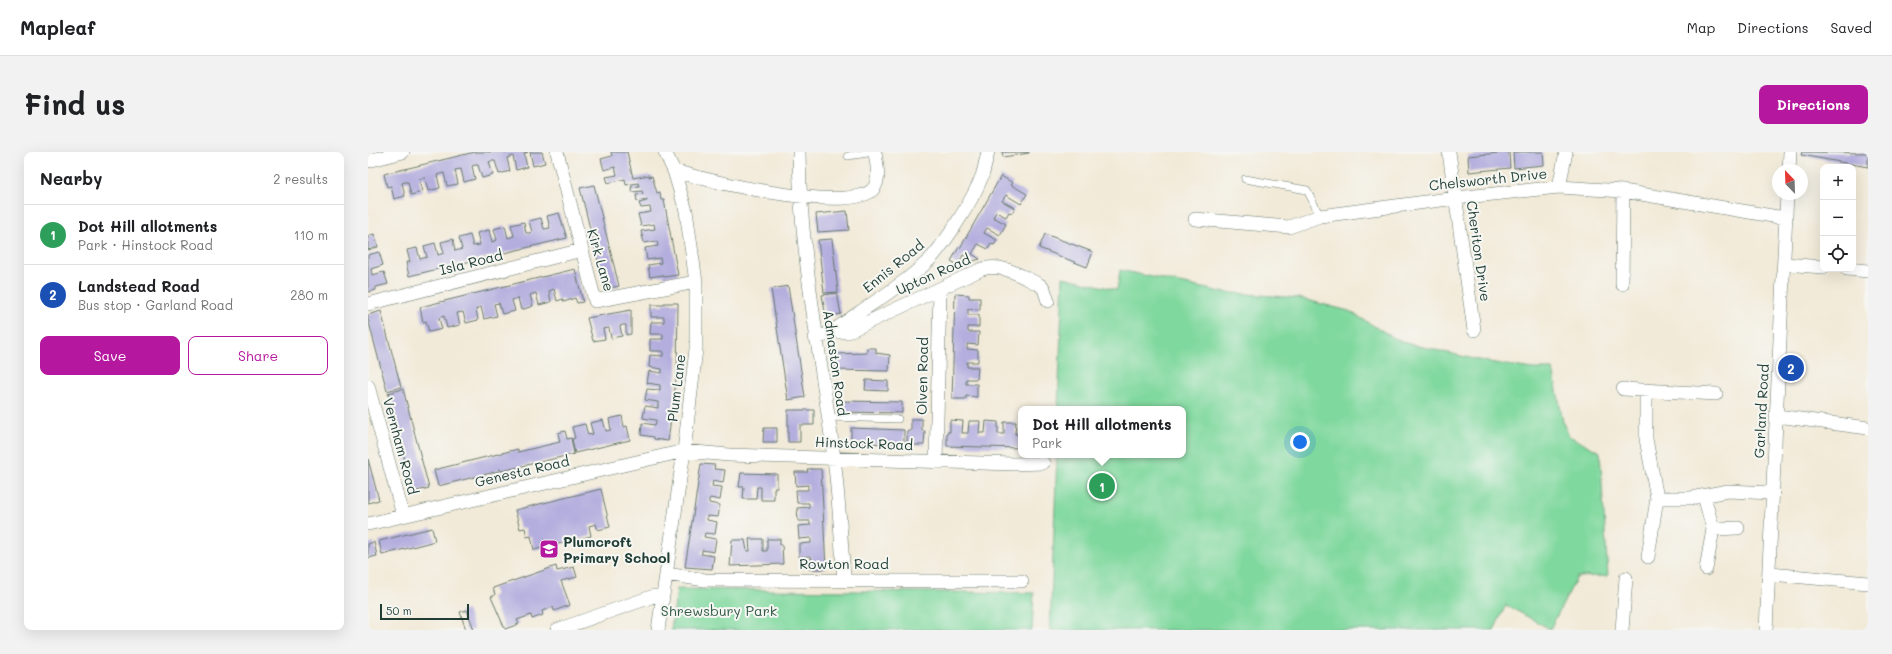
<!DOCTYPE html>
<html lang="en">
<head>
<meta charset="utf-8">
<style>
	:root { --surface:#fff; --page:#f2f2f2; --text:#202124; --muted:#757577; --line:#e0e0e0; --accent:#b5179e }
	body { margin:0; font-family:Mali,sans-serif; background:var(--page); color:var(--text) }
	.controls { position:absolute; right:12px; top:12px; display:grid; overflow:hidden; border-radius:8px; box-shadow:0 4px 16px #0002 }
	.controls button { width:36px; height:36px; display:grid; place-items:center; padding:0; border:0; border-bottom:1px solid var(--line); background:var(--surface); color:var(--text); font:20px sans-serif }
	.compass { position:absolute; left:1404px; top:12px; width:36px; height:36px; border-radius:50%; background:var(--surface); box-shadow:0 4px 16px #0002; rotate:337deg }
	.scale { position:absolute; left:12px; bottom:10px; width:89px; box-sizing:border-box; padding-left:4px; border:2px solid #1f3d34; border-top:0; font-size:11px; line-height:14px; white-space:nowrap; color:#1f3d34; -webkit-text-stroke:3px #f6f6f2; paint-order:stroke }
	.you { position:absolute; left:932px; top:290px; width:14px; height:14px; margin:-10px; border:3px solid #fff; border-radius:50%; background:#1a73e8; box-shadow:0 0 0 6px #1a73e833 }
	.badge { display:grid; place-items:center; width:26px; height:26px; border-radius:50%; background:var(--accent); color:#fff; font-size:13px; font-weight:700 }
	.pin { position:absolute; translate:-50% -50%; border:2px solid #fff; box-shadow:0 1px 4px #0006 }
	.popup { position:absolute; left:650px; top:254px; width:168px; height:52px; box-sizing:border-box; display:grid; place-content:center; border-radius:8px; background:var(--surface); filter:drop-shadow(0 1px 3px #0005); font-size:13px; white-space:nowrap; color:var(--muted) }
	.popup b { font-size:15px; color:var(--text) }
	.popup::after { content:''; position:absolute; left:50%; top:100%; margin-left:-8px; border:8px solid transparent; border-top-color:var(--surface) }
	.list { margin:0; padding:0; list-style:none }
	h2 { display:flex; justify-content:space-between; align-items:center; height:52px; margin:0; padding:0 16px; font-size:17px }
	h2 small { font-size:13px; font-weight:400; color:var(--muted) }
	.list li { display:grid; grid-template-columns:26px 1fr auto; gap:12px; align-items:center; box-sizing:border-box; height:60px; padding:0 16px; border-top:1px solid var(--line) }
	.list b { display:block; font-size:15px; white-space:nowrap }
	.list p { margin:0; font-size:13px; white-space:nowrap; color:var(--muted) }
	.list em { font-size:13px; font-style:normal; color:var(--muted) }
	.actions { display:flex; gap:8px; padding:12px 16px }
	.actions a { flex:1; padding:9px 0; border:1px solid var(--accent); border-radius:8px; text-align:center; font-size:14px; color:var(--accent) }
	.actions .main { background:var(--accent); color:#fff }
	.icon { flex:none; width:22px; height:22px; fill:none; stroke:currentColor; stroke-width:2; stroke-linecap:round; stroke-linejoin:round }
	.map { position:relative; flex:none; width:1500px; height:478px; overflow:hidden; border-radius:8px }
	header { display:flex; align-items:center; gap:24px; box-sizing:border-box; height:56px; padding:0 20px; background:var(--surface); border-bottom:1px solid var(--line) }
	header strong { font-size:19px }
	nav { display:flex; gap:22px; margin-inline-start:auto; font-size:14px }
	.intro { display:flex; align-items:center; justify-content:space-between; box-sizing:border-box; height:96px; padding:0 24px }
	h1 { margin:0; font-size:28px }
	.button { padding:10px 18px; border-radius:8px; background:var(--accent); color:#fff; font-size:14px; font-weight:700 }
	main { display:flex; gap:24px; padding:0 24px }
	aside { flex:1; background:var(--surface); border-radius:8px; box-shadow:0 4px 16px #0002 }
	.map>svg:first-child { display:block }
</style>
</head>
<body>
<header>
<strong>Mapleaf</strong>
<nav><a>Map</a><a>Directions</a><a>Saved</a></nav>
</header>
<div class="intro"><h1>Find us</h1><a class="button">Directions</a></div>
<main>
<aside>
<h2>Nearby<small>2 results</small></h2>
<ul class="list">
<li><span class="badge" style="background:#2e9e5b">1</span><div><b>Dot Hill allotments</b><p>Park · Hinstock Road</p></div><em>110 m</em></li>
<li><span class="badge" style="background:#1a4fb4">2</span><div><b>Landstead Road</b><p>Bus stop · Garland Road</p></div><em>280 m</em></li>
</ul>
<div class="actions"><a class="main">Save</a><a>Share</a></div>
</aside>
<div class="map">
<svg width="1500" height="478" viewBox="0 0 1500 478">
	<rect width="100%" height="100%" fill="#f6f6f2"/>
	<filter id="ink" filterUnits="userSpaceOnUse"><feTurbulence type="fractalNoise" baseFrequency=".025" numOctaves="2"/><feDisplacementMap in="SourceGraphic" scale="8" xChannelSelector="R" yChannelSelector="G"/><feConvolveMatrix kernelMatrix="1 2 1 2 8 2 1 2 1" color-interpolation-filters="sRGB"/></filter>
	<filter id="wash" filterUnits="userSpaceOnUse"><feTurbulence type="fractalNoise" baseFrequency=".012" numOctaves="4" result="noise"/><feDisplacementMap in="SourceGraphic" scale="16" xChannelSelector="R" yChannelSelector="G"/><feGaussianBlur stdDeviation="0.9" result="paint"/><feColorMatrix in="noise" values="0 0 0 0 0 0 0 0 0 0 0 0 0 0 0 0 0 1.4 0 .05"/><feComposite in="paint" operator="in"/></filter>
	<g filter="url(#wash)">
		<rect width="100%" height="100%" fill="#f2ead8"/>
		<path fill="#7fd89d" stroke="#4f8a68" d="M752,118l101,22 78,6 50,13 52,31 82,19 49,8h21l10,53 6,14 31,16 8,124 -31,1 -27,52 -44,-24 -12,25h-444l7,-175h126v-46h-125l5,-132 54,13z
			M309,437l357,4 -2,37h-361z"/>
		<g id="blocks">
			<path fill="#b4aede" d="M107,0h53l-4,2 3,13 -11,3 -3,-14 -6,2 3,13 -11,3 -4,-13h-3l-3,1 4,13 -11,3 -4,-13h-3l-3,1 3,13 -11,3 -3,-13 -6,1 3,14 -11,2 -3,-13 -4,1 -3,1 3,13 -12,3 -3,-13h-3l-3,1 3,13 -11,3 -3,-13h-3l-3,1 3,13 -11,3 -3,-13 -4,1 -3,-13z
				M162,0h12l3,11 -12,3z
				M243,0h16l6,26 16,-3v2l3,-1 5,17 3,-1 1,8h3l14,75 -14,2 -1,-2 -13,2 -2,-12 13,-2 -1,-5 -13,2 -2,-12 13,-2 -1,-5 -13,2 -3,-12 14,-2 -1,-5 -13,2 -3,-12 13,-2 -1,-5 -9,1 -2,-5 8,-2v-2l-10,2 -1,-6 7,-1 -1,-3 -10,1 -1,-5 8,-1 -1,-3 -12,2 -1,-6 -17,4 -2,-6 11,-2 -2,-8 -11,3 -3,-11 11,-3z
				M634,0h27v1l-26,4z
				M1141,0l1,16 -41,4 -1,-16z
				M1145,0h30l1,13 -30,3z
				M1434,0l66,1v14l-67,-12z
				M633,24l12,7 -2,2 16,9 -6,10 -15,-9 -4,6 13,7 -3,5 -3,-1 -3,5 -10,-5 -3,5 13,7 -6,11 -13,-7 -3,5 13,7 -3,5 -3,-1 -3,5 -10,-5 -6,10 8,5 -7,2 -10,-6 -5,10 -7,-4 8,-14 1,1z
				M226,33l25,101 -14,3 -25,-101z
				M479,59l2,19 -31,2 -2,-18z
				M191,61l8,25 -158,38 -3,-14h4l-3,-12 10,-2 3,11 7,-2 -3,-11 11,-3 3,12 6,-2 -3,-11 12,-3 2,12 7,-2 -3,-11 11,-3 3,11 7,-1 -3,-12 12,-3 3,12 5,-2 -3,-11 11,-3 3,12 6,-2 -3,-11 13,-3 2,11h3l3,-1 -3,-11 12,-3 3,11 6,-1 -3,-12z
				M6,82l4,13 -10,3v-14z
				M677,82l48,18 -6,15 -48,-19z
				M464,87l6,53 -14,1 -6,-53z
				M11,100l4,13 -12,4 1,6 12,-3 4,12 -12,3v3l-8,2v-37z
				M207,117l8,33 -6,1 -2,-5 -11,4 -1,-3 -6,2 -3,-12 -5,2 2,11 -12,3 -3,-12 -6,2 3,11 -12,4 -3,-12 -6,2 3,11 -13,3 -3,-11 -5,1 3,12 -13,3 -3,-12 -5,2 2,11 -12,3 -3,-11 -6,1 3,12 -13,3 -3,-12 -5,2 3,11 -13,3 -3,-11 -3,1 -3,-15z
				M420,134l17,111 -17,3 -17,-111z
				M469,141l4,21 -15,3 -4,-22z
				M587,142l14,1v3h11v12l-12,-1v6h11v12h-11v5h11l-1,13 -11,-1v5l11,1v12h-11v5h11l-1,12h-11v5h11v13l-11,-1v3h-14z
				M296,151h14l-1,69 -9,69 -14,-2v-2l-13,-2 1,-12 13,2 1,-3v-2l-13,-2 2,-12 13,2v-6l-13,-2 2,-11 13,1v-5l-13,-2 2,-12 13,2v-4l-13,-2 1,-12 13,1v-5h-13v-12h13v-5h-13l1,-12h13v-5h-13v-12h13z
				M263,158v24l-5,1v-10h-3l-3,1 2,10 -11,2 -2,-10 -6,1 2,10 -12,2 -6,-23z
				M13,159l20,76 -14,4 -19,-72v-4z
				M499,196h9v5l14,2 -1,16 -55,-1v-16l33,-1z
				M498,228l22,1v10l-23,-1z
				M35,237l26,99 -16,4 -25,-99z
				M475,249l59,1v11l-59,-1z
				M420,258h26v15h-14v17h-12z
				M254,264l2,11 3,-1 3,14 -55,13 -3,-14 3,-1 -3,-11 13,-3 3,11 5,-1 -3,-11 13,-3 3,11 5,-1 -2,-11z
				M543,267h11v12h3l-1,14h-17v-14h4z
				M582,268l13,1 -1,12h6l1,-12h11l-1,12h6l1,-12 12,1v12h6v-12h12l-1,12h6v14l-74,-2v-14h3z
				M396,276h13v14h-14z
				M483,276l53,2v14l-53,-1z
				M197,279l2,8 4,-1 3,16 -73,17 -1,-2h-2l1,2 -61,15 -4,-16 84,-21v3l42,-10 -2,-9z
				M0,307l11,41 -11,3z
				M333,312l14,1 -1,4 11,1 -2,13 -10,-2 -1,5 10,1 -2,13 -10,-2 -1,2v3l11,2 -2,12 -11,-1v4l10,2 -2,12 -10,-1 -1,4 12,2 -2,13 -12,-2v2l-1,2 13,2 -2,13 -27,-2z
				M439,317h14l5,100h-17v-10h3l-1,-3 -12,1v-13l12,-1v-5l-12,1 -1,-13 12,-1v-4h-12l-1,-13 12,-1v-4h-12l-1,-13h12v-5l-12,1 -1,-14h13z
				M373,321l36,1v14h-3v12h-13v-13h-4l-1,12h-13l1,-12h-5z
				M233,337l9,38 -12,3 -2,-6 -7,2 2,10 -57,14 -3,-14 -4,1 -2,-9 -5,1 -5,-19z
				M64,376l3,13 -53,14 -3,-14z
				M381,387h14v12h4v-12h13v6h2l1,19 -53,2 2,-26h13l2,11h3z
				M6,390l3,14 -9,2v-14z
				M188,414l1,5 17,-4 3,10 -16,4 9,24 -16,6 -1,-4 -11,4 1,4 -11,4 -1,-4 -14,5 2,4 -14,5 -14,-32 4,-2 -2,-7z
				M99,458l7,20h-8l-6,-18z"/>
		</g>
	</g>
	<g filter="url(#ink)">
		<use href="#blocks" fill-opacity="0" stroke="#697a6d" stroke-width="1"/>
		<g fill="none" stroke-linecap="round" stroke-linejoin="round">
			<g stroke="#697a6d" stroke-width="8">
				<path id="service" d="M480,4l26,-4
					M877,27l62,11 13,26
					M460,265l70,2"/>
			</g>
			<g stroke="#697a6d" stroke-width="14">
				<path id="minor" d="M189,0l38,149 101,-19
					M431,0c1,103 22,204 35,306 5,41 7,81 10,121
					M1081,0l25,178
					M0,9l35,-9
					M1421,18l1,-18
					M306,19c32,9 179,45 200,17 7,-10 2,-25 1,-36
					M1191,35l7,-35
					M827,67l94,8 31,-11 136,-18 103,-11 64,4 162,27
					M1416,112l39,3
					M1479,117l21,2
					M1254,132l1,-93
					M0,152l214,-54
					M467,177l4,3h8l135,-63c21,-6 39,7 58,16l4,4 4,12
					M447,186c16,-3 31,-17 45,-26 22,-15 46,-30 66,-49 17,-15 50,-68 57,-90 2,-7 3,-14 5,-21
					M0,234l35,129
					M1255,237l93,5
					M1278,238v49l11,59h34l37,-7 44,2
					M1409,264l91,12
					M568,310l4,-172
					M1336,344l9,33 -7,40
					M0,372l316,-73 45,4 285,9 29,-1
					M1345,377l25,-1
					M1280,405l9,-59
					M298,422l39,6 317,1
					M1402,422l98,9
					M189,478l97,-34h9
					M290,478l26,-179 12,-102v-67l-10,-71 -12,-40 -9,-19
					M1254,478l4,-52
					M1398,478l21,-436"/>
			</g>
			<use href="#service" stroke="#fff" stroke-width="7"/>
			<use href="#minor" stroke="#fff" stroke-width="13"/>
		</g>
	</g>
	<defs>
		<g id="school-square" transform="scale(1)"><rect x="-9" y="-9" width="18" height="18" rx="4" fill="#b5179e" stroke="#f6f6f2"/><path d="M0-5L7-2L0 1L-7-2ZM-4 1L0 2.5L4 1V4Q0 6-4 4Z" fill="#fff"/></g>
	</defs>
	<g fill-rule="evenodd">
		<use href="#school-square" x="181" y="397"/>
	</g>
	<g text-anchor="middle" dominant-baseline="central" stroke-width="4" stroke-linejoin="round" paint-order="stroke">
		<g font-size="14" fill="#1f3d34" stroke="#f6f6f2">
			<text transform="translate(1120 27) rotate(-6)">Chelsworth Drive</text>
			<text transform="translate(1111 99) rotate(82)">Cheriton Drive</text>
			<text transform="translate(233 108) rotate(74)">Kirk Lane</text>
			<text transform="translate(103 110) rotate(-14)">Isla Road</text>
			<text transform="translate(525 114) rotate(-39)">Ennis Road</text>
			<text transform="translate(565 122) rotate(-24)">Upton Road</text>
			<text transform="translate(468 211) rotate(82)">Admaston Road</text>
			<text transform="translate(554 224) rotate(-89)">Olven Road</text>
			<text transform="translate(308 236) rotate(-83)">Plum Lane</text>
			<text transform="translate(1393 259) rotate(-87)">Garland Road</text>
			<text transform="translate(496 291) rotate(2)">Hinstock Road</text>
			<text transform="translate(33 294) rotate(75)">Vernham Road</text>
			<text transform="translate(154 319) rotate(-13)">Genesta Road</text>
			<text x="476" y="411">Rowton Road</text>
		</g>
		<g font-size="14" font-weight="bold" fill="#1f3d34" stroke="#f6f6f2" text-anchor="start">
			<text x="195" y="389">Plumcroft<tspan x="195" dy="16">Primary School</tspan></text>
		</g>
		<g font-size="14" fill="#325c49" stroke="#f6f6f2">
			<text x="351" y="458">Shrewsbury Park</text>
		</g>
	</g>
</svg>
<div class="controls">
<button>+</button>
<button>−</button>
<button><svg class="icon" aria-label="locate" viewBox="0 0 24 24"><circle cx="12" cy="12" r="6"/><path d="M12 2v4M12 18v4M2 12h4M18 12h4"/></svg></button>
</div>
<svg class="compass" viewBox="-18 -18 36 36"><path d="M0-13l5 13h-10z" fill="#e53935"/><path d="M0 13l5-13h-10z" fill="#757577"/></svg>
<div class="scale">50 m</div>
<div class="you"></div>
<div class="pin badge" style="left:734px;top:334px;background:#2e9e5b">1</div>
<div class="popup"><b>Dot Hill allotments</b>Park</div>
<div class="pin badge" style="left:1423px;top:216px;background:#1a4fb4">2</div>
</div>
</main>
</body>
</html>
